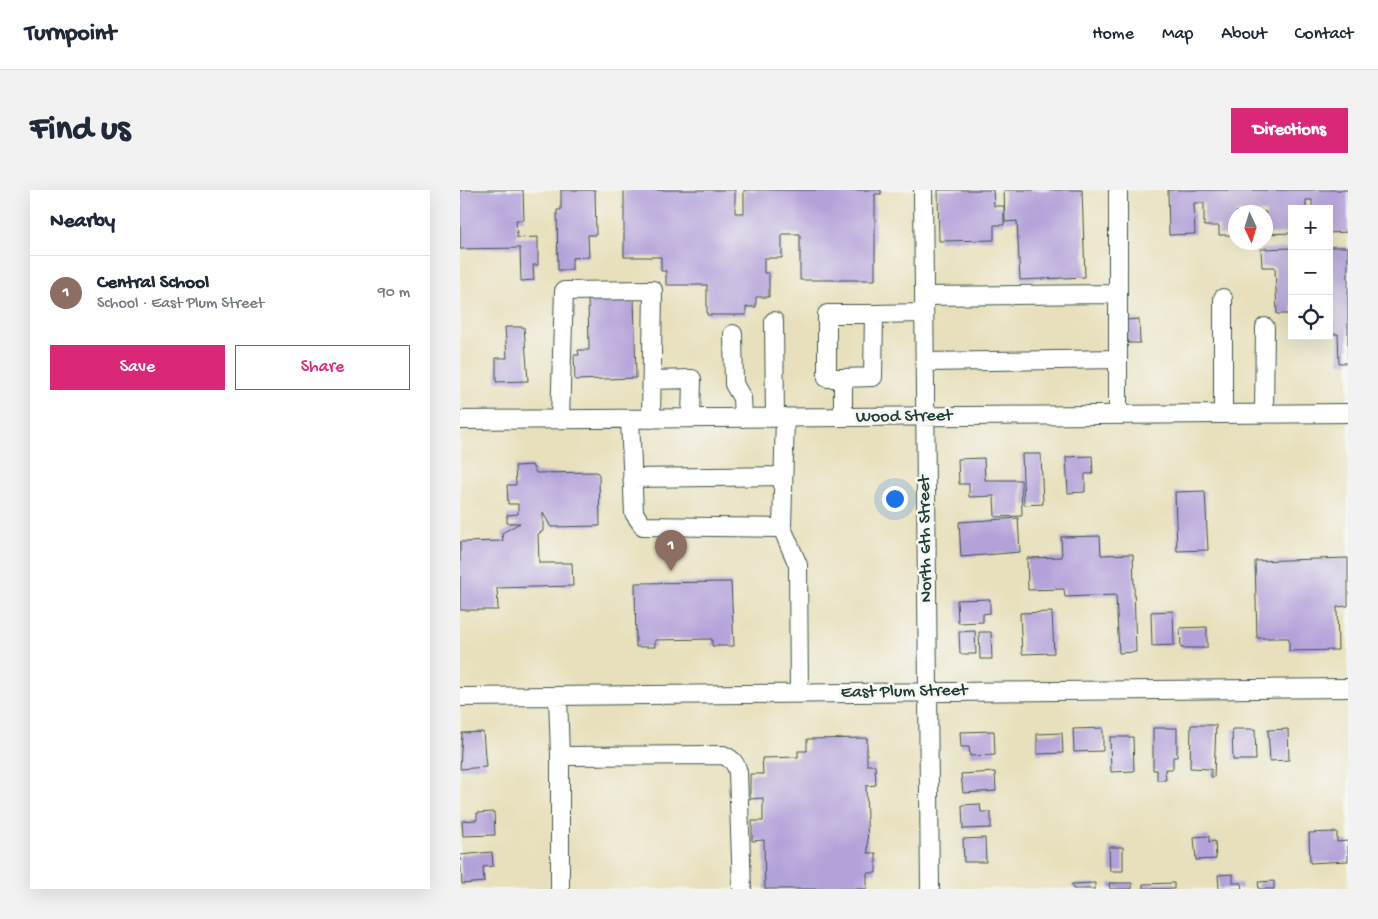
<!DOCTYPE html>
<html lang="en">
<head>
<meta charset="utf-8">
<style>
	:root { --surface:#fff; --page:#f2f2f3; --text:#1f2937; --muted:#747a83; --line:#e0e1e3; --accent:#db2777 }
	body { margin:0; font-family:"Gochi Hand",sans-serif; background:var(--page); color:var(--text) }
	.controls { position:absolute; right:15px; top:15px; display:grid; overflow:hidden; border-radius:0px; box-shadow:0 5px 20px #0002 }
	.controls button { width:45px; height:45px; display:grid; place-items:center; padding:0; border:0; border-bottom:1px solid var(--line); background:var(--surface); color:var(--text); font:25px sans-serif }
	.compass { position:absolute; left:768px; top:15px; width:45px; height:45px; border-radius:50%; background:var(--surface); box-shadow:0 5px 20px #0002; rotate:176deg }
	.you { position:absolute; left:434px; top:308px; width:18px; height:18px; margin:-12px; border:4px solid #fff; border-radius:50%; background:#1a73e8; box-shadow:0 0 0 8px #1a73e833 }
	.badge { display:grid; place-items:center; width:32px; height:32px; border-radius:50%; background:var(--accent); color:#fff; font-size:16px; font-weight:700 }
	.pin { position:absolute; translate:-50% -41px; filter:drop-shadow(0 1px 2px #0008) }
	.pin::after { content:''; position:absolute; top:26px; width:18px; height:15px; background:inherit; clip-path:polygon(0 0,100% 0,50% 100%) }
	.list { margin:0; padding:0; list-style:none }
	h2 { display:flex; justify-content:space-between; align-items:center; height:65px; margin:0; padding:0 20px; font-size:21px }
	h2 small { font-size:16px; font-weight:400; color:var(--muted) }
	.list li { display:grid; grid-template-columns:32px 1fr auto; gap:15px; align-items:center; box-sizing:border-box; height:75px; padding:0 20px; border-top:1px solid var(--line) }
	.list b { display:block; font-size:19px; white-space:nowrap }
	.list p { margin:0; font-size:16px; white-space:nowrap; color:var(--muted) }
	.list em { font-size:16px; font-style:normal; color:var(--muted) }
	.actions { display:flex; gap:10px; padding:15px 20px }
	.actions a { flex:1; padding:11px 0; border:1px solid var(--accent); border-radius:0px; text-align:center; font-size:18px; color:var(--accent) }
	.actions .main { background:var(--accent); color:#fff }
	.icon { flex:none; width:28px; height:28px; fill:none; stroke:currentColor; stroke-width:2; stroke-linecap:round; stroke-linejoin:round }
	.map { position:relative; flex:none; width:888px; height:699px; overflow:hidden; border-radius:0px }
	header { display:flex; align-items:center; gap:30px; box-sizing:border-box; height:70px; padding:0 25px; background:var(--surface); border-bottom:1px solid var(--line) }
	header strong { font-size:24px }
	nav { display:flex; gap:28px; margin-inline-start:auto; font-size:18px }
	.intro { display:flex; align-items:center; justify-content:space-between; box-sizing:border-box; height:120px; padding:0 30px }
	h1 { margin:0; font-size:35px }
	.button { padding:12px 22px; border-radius:0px; background:var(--accent); color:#fff; font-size:18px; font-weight:700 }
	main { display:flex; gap:30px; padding:0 30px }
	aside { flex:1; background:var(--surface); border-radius:0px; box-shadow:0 5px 20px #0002 }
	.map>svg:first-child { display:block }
</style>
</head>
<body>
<header>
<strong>Turnpoint</strong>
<nav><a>Home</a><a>Map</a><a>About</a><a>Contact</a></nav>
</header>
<div class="intro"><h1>Find us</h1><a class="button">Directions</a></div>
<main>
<aside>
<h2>Nearby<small></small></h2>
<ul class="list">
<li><span class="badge" style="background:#8d6e63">1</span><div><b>Central School</b><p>School · East Plum Street</p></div><em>90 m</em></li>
</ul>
<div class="actions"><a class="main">Save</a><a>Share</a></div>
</aside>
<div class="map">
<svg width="888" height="699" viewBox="0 0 888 699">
	<rect width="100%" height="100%" fill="#f6f6f2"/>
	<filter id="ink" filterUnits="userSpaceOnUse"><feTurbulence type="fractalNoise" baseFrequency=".02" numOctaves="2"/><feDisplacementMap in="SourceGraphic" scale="10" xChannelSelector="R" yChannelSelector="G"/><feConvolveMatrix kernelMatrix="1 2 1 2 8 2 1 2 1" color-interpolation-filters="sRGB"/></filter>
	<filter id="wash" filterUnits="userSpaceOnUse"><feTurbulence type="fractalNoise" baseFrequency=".0096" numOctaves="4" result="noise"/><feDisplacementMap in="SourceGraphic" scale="20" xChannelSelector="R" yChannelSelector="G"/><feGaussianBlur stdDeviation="1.12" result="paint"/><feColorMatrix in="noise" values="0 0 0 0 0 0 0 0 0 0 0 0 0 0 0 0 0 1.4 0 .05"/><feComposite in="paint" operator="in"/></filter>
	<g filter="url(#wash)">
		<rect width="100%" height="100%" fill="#e8e0bc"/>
		<g id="blocks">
			<path fill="#b3a1d9" d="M0,0h63l1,30h-8l1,18 21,-1v28h-5l1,15 -13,1 -1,-33 -60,1z
				M101,0h34l1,45h-8l1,22 -17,1v12h-14l-1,-60h4z
				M164,0h111v23h9v-23h137v4h-6v86h-75v-46h-18v24h-18v15h5v24h-13v10h-10v8h-39v-30h-41v-14h-5v-14h-37z
				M478,0h55l1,16h10v19h-10v15l-55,1z
				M544,0h78l3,87 -65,3 -3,-59 -12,1z
				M708,0h180v42l-19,1v-24h-17v-9h-6v9h-14v24l-26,1v-22h-30v23h-17v-9h-15v-23h-10l1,31 -26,1z
				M869,57h19v116h-9l-1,-29h-6v-12h-3z
				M832,58v66h-15l-2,-47h-13l-1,-18z
				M174,106l2,82 -61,2 -1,-25h5l-1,-5h11l-1,-53z
				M679,129l1,24h-12l-1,-23z
				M45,137h19l4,54 -32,1v-24h11z
				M562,264h19l2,50 -19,1z
				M632,266l1,18h-8v18l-17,1 -2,-36z
				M524,268l1,22h36l1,36 -27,1 -1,-21 -25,1v-13h-10l-1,-25z
				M72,275l4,8 61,-1 2,3 1,51 -49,1 -8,-14v18l-5,3 1,29h33l1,23 -76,2 1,22h-38v-68l43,-1 -1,-8 18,-10h-13v-8l11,-1v-10h-10l-1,-19h9l-1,-19z
				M745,301l3,59 -31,1 -2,-59z
				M558,328l2,34 -59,5 -2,-35z
				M640,346l1,19 32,-1 3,98 -17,1 -3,-58 -51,2 -1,-8 -36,1 -1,-32 35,-1 -1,-20z
				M888,368v48l-11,1 1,43 -49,1v-13h-32l-2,-77z
				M271,392l3,64h-22v-7l-57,1v7h-19l-1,-64z
				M530,409v14l-7,1v8l-25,1 -1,-23z
				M713,421l1,34 -22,1 -1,-34z
				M592,422l2,41 -32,1 -2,-41z
				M747,437v21h-26l-1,-20z
				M515,441l1,23h-16l-1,-22z
				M519,442h12l1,27h-12z
				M731,535h25l-2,52h-3v-8l-21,-1z
				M643,538v23l-29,1 -1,-23z
				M693,538h24v29h-4v12h-8l1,11h-9v-10h-4z
				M772,539h23l1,31h-23z
				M828,539l1,31 -19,1 -2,-31z
				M534,541l1,24 -25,1 -1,-9h-8l-1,-15z
				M23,542l3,35 -26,2 2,-36z
				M602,543l1,20 -26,1v-20z
				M650,547h23l1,34 -23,1z
				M407,548v27h8l1,20 -10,1 2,67h8v20h-9v16h-102l-1,-49 -12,1v-20h11v-23l-13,1v-25h13l-1,-16 36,-1v-6h9v-12z
				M535,582l1,19 -33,2 -2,-19z
				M520,614l1,8h10v16l-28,1 -1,-24z
				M34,622l1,23 -32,1 -1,-15 15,-1v-7z
				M877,642v10l11,-1v20l-38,2 -1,-30z
				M749,646v6l6,-1 1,18 -20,1 -2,-23z
				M525,648l1,24h-22l-1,-23z
				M649,657h14v24h-13z
				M32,662l1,14 -10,1 1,15 -22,2 -2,-29z
				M773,684v9h8l1,6h-23l-1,-14z
				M814,691v8h-15l-1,-7z
				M635,693v6h-22l-1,-5z
				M649,693h23v6h-22z
				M714,693v6h-31v-5z"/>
		</g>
	</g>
	<g filter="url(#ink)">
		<use href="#blocks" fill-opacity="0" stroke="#3d5548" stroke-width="1"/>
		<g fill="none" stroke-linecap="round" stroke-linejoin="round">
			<g stroke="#3d5548" stroke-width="20">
				<path id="minor" d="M463,0l7,699
					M658,0v225
					M464,106l194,-2
					M314,131l1,96
					M273,144l1,50 8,14 1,20
					M465,172l193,-3
					M383,188h-16v-64h47
					M192,190l40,-1 -1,39
					M763,224v-116
					M804,224l1,-87
					M383,227v-39l30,-1 1,-63 50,-1
					M100,229l4,-128 89,-1 -2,129
					M170,229l4,94 9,13 139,2 16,37 1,129
					M0,230l888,-7
					M172,288l151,-2
					M322,338l3,-111
					M98,506l2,60
					M0,507l888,-9
					M100,699v-133l163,-1c9,4 13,8 15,18l4,116"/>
			</g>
			<use href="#minor" stroke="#fff" stroke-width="18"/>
		</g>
	</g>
	<g text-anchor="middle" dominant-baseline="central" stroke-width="5" stroke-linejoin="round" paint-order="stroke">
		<g font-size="18" fill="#1f3d34" stroke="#f6f6f2">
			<text transform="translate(444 227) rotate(-1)">Wood Street</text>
			<text transform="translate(466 349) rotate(-91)">North 6th Street</text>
			<text transform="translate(444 502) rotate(-1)">East Plum Street</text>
		</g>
	</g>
</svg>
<div class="controls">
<button>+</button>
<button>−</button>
<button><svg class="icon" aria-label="locate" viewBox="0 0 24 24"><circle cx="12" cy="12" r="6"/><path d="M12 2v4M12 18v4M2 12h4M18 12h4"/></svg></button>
</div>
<svg class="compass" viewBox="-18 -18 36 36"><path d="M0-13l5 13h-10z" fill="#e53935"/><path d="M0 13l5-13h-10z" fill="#747a83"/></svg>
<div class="you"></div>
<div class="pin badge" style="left:211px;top:381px;background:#8d6e63">1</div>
</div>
</main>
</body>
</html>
